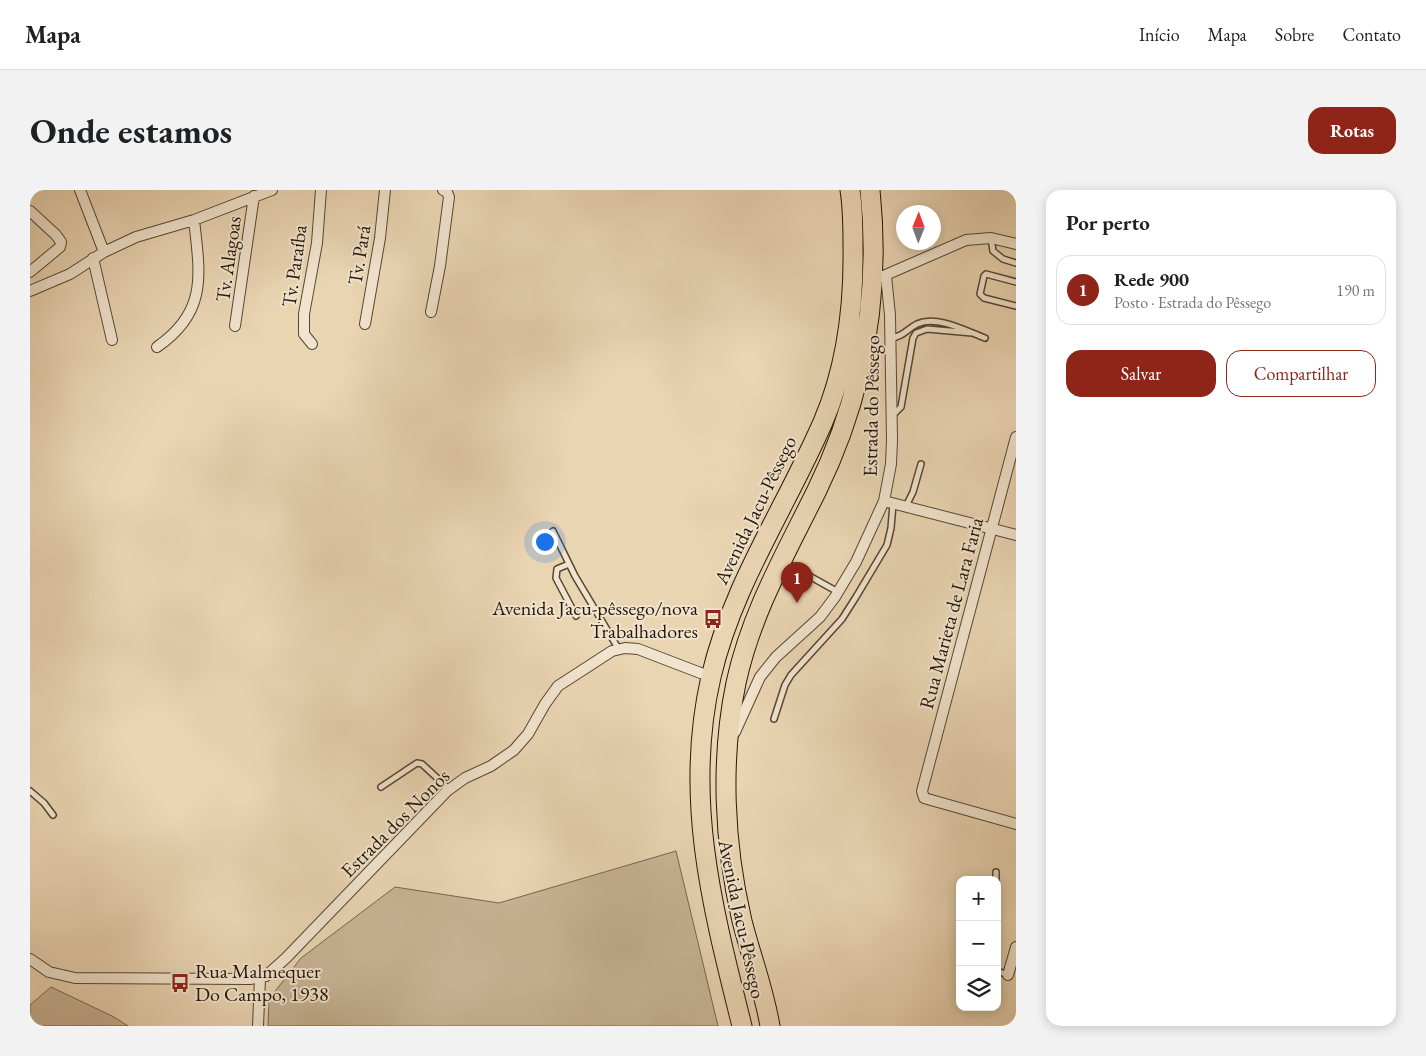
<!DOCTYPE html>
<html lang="pt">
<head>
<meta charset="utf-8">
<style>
	:root { --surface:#fff; --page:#f2f2f2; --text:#202124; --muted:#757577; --line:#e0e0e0; --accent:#8f2418 }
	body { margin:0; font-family:"EB Garamond",serif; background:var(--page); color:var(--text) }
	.controls { position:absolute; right:15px; bottom:15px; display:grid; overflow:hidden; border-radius:10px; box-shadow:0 2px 12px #0003 }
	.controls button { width:45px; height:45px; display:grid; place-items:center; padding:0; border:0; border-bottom:1px solid var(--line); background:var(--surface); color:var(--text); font:25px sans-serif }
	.compass { position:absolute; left:866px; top:15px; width:45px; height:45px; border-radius:50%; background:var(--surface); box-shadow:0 2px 12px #0003; rotate:1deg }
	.you { position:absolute; left:514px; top:351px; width:18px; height:18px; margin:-12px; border:4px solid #fff; border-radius:50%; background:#1a73e8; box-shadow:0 0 0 8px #1a73e833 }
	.badge { display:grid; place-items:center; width:32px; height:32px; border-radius:50%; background:var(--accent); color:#fff; font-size:16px; font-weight:700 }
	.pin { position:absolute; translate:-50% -41px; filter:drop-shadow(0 1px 2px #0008) }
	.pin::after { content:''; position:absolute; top:26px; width:18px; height:15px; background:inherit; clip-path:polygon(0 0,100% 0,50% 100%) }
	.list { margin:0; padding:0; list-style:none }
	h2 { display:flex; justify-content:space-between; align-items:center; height:65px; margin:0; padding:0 20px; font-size:21px }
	h2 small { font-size:16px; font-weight:400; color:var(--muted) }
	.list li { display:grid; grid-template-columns:32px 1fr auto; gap:15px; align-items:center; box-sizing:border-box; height:70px; margin:0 10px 10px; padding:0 10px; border:1px solid var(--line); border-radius:15px }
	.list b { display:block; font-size:19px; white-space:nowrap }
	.list p { margin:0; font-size:16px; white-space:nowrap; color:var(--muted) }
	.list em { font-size:16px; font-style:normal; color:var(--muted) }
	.actions { display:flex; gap:10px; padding:15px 20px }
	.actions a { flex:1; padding:11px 0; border:1px solid var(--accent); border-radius:15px; text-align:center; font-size:18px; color:var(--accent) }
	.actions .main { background:var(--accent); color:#fff }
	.icon { flex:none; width:28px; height:28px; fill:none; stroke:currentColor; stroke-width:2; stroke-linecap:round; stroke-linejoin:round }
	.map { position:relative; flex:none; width:986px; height:836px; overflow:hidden; border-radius:15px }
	header { display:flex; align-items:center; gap:30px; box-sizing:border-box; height:70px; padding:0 25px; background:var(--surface); border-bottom:1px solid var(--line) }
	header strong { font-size:24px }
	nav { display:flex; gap:28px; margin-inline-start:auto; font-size:18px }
	.intro { display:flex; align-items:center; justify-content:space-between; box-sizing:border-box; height:120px; padding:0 30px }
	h1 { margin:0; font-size:35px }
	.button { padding:12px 22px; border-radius:15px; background:var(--accent); color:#fff; font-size:18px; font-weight:700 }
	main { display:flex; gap:30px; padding:0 30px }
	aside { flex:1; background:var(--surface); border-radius:15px; box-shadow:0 2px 12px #0003 }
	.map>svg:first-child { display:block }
</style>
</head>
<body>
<header>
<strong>Mapa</strong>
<nav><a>Início</a><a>Mapa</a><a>Sobre</a><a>Contato</a></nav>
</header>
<div class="intro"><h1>Onde estamos</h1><a class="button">Rotas</a></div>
<main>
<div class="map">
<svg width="986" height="836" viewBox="0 0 986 836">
	<rect width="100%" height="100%" fill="#ead5b3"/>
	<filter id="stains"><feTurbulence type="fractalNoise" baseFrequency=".004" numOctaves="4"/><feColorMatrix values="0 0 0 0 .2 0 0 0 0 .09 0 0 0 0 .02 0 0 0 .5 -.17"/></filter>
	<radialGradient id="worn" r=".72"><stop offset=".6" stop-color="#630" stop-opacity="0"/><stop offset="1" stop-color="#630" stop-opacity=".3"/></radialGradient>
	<path fill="#c8b596" stroke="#76664f" d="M646,661l42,175h-450l1,-27 32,-41 94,-71 104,16z
		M21,797l63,30 14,9h-98v-21z"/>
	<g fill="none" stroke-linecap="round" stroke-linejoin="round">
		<g stroke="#564633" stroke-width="8">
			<path id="lane" d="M961,48l2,13 10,8 13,4
				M986,92l-30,-8 -2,2 -4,18 4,4 32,8
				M861,148c12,-1 16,-9 26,-14 21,-9 49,7 68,14
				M861,227l10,-10 12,-69 3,-5 11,-4 45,4
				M876,316l7,-14 8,-28
				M523,341l22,45 43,72
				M756,373l52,29
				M539,374l-12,5 -1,9 20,38
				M744,529l11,-34 6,-10 51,-56 14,-22 31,-52 4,-17 2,-24
				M351,597l36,-24 5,1 27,25
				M0,601l14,12 9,12
				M966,682v8
				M967,781l11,4"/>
		</g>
		<g stroke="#564633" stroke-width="12">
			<path id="street" d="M50,0l24,62
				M0,21l26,24 5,7 -1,5 -30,25
				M63,68l19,82
				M851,87l85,-37 25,-2 25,6
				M0,101l40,-17 34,-22 32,-15 58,-17 78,-30
				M401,122l9,-46 9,-69 -2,-5 -4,-2
				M335,134l15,-86 5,-48
				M205,136l19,-130
				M282,154l-8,-10v-20l13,-71 4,-53
				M127,157c51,-35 43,-73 37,-127
				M986,247l-94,354 2,7 7,2 85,24
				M854,311l132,34
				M705,542l25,-55 16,-20 44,-40 15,-20 21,-35 28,-61 7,-37 1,-24 -2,-125 -4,-39
				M0,769l19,13 26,6 175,1 16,-3 20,-18 161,-167 18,-13 26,-12 23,-16 14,-16 17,-30 13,-18 54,-35 13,-3 13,1 73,28
				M978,785l8,-28
				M228,836l2,-48"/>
		</g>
		<g stroke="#241608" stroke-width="21">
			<path id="highway" d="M712,836c-29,-116 -59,-228 -31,-349 21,-91 75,-170 112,-255 24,-56 31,-115 30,-175 0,-19 0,-39 -3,-57
				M740,836c-6,-36 -19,-70 -28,-105 -18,-77 -22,-161 -6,-238 15,-70 50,-130 81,-193 46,-94 64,-195 53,-300"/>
		</g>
		<use href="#lane" stroke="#f1e4ce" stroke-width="5"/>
		<use href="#street" stroke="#f1e4ce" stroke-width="10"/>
		<use href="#highway" stroke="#ead5b3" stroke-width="19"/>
	</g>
	<defs>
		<g id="bus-bare" transform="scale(1.5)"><path d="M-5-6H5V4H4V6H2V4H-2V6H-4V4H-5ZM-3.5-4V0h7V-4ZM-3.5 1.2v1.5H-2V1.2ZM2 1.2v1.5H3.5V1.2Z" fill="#8f2418" stroke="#f1e4ce" stroke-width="2.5" paint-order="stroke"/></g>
	</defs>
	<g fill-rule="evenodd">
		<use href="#bus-bare" x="683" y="429"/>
		<use href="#bus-bare" x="150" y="793"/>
	</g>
	<g text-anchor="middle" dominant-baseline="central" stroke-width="4" stroke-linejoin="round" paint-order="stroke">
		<g font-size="20" fill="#241608" stroke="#f1e4ce">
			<text transform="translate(329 65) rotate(-81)">Tv. Pará</text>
			<text transform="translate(198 69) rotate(-82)">Tv. Alagoas</text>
			<text transform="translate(264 76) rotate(-82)">Tv. Paraíba</text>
			<text transform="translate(841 216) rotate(-89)">Estrada do Pêssego</text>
			<text transform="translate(725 320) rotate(-64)">Avenida Jacu-Pêssego</text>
			<text transform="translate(921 423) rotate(-75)">Rua Marieta de Lara Faria</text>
			<text transform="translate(365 633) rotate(-45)">Estrada dos Nonos</text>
			<text transform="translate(712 729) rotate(78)">Avenida Jacu-Pêssego</text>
		</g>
		<g font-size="20" fill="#241608" stroke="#f1e4ce" text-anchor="end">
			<text x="668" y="418">Avenida Jacu-pêssego/nova<tspan x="668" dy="23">Trabalhadores</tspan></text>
			<text x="165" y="781" text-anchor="start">Rua Malmequer<tspan x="165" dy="23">Do Campo, 1938</tspan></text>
		</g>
	</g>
	<rect width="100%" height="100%" filter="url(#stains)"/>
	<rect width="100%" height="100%" fill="url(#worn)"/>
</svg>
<div class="controls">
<button>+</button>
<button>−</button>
<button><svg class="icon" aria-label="layers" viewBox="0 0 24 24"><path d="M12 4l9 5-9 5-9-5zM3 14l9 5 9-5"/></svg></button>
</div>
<svg class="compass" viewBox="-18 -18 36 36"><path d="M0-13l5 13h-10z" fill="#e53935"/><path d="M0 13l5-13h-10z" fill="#757577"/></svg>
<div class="you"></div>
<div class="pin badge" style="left:767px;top:413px">1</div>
</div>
<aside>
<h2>Por perto<small></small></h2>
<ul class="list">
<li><span class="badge">1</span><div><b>Rede 900</b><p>Posto · Estrada do Pêssego</p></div><em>190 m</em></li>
</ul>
<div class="actions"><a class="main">Salvar</a><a>Compartilhar</a></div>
</aside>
</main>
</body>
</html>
